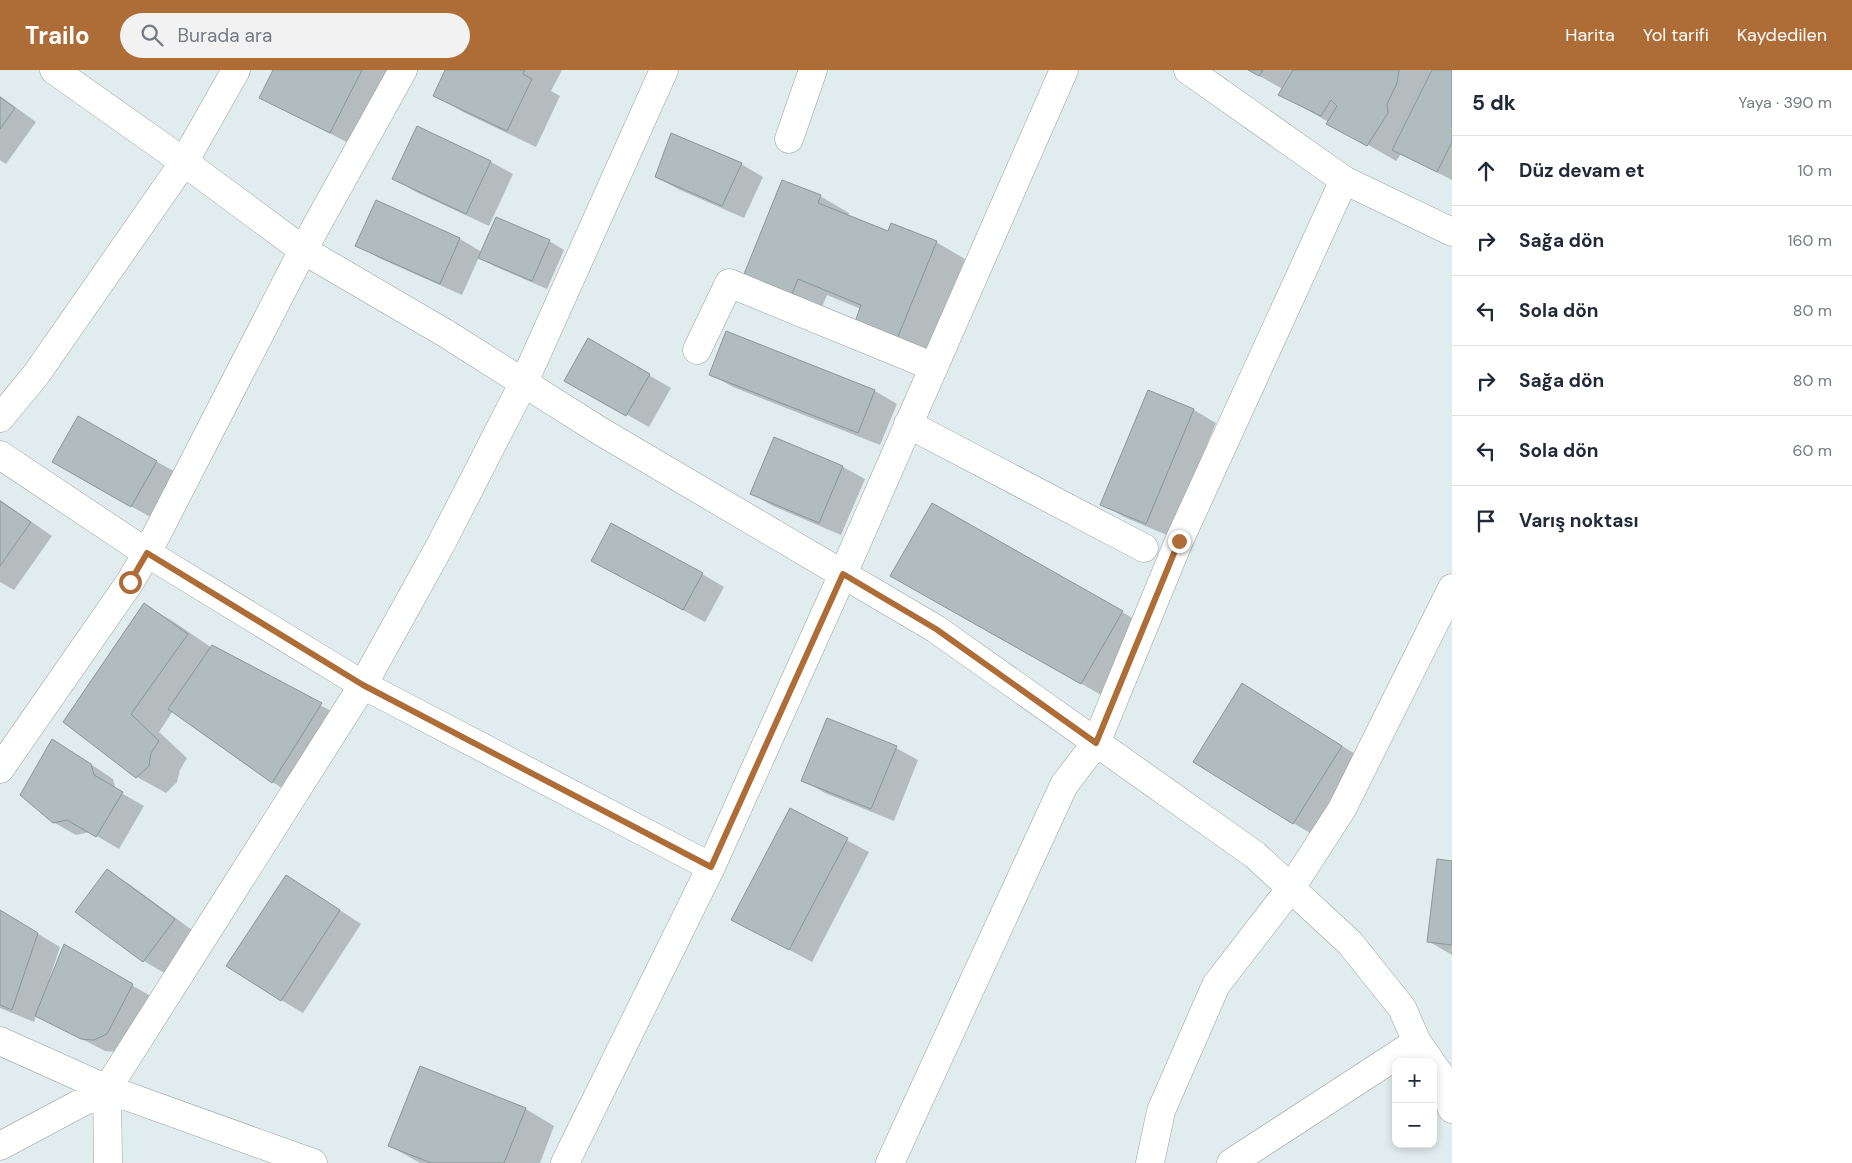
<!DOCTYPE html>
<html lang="tr">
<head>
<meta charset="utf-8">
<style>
	:root { --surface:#fff; --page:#f2f2f3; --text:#1f2937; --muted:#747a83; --line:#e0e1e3; --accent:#ae6d37 }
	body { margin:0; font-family:"DM Sans",sans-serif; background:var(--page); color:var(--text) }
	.controls { position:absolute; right:15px; bottom:15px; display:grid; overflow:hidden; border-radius:10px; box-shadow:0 2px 8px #0003 }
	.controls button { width:45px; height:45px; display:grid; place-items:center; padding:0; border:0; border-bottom:1px solid var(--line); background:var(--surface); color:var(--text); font:25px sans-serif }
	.stop { position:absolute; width:15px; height:15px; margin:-11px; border:4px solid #ae6d37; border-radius:50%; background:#fff }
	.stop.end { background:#ae6d37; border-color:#fff; box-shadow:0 1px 5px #0008 }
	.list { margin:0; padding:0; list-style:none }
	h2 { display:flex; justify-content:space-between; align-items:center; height:65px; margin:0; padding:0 20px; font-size:21px }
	h2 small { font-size:16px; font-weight:400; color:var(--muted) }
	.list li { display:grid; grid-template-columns:32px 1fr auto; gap:15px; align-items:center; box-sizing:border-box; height:70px; padding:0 20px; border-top:1px solid var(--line) }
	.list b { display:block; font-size:19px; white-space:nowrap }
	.list em { font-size:16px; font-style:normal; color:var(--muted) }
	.icon { flex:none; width:28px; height:28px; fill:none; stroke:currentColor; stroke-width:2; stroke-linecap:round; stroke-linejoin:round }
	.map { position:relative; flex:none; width:1452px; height:1093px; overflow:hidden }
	header { display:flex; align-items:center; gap:30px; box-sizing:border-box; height:70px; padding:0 25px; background:var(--accent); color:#fff }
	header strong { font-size:24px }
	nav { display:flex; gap:28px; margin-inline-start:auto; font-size:18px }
	.search { width:350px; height:45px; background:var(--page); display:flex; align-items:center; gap:12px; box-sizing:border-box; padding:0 18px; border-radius:28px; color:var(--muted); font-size:19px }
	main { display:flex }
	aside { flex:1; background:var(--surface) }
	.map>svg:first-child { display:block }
</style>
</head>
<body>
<header>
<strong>Trailo</strong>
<div class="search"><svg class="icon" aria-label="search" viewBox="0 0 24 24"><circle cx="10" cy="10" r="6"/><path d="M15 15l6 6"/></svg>Burada ara</div>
<nav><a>Harita</a><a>Yol tarifi</a><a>Kaydedilen</a></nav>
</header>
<main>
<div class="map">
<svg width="1452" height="1093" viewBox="0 0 1452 1093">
	<rect width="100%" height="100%" fill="#e1ecee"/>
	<path fill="#0003" d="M274,0h116l-38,75 -91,-48z
		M446,0h116l-11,21 9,5 -24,51 -73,-35 -29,-17z
		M1248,0h204v110l-51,-26 -5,7 -116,-67 3,-5z
		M0,26l36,26 -30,42 -6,-4z
		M418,58l73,34 22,12 -24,52 -73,-34 -22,-13z
		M741,94l22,13 -19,41 -66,-29 -22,-12z
		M820,126l29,17 -1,3 41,17 47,9 29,17 -38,95 -42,-16 -24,-29 -34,-14 -8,19 -47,-19z
		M376,132l84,37 22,13 67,-11 15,9 -17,39 -53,-23 -15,-9 -17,38 -83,-37 -22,-13z
		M588,270l83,48 -22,39 -84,-47z
		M710,304l165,17 22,13 -17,41 -147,-58z
		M1149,322l45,18 22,13 -47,113 -45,-19 -22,-13z
		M78,348l101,56 -25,45 -79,-44z
		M775,368l68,29 22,12 -24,56 -68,-29 -22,-13z
		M0,430l52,36 -38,54 -14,-8z
		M614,503l88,1 22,13 -19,35z
		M892,506l230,36 29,17 -41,71z
		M145,535l29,17 38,26 138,73 -49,78 -29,-17 -99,-71 -14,21 28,26 -7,12 -3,12 -11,11 -29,-16 -72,-55z
		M1243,615l127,78 -48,77 -29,-17z
		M896,678l22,12 -24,61 -69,-28 -22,-13z
		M74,683l39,26 3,11 28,16 -25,43 -29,-17 -14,3 -23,-13z
		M790,740l79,42 -57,110 -79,-42z
		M1452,792v93l-24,-14z
		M107,801l22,13 67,49 -30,41 -22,-13 -67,-49z
		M308,819l53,35 -58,89 -22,-13z
		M0,841l60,36 -11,33h2l13,-34 90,52 -37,54 -12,-1 -69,-36 -2,7 -34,-14z
		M526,1039l28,17 -14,37h-120l-30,-17z"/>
	<path fill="#b1bcbe" stroke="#8b9697" d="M273,0h89l-32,63 -71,-35z
		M445,0h80l-2,4 9,5 -25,52 -74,-35z
		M1248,0h15l-4,6z
		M1293,0h106l-2,13 -10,21 1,9 -21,33 -41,-22 11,-18 -6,-6 -10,16 -43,-21z
		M1432,0h20v72l-15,30 -45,-22z
		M0,27l15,11 -15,21z
		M417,56l74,35 -25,53 -74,-35z
		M671,63l71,30 -20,43 -67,-29z
		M782,110l39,15 -3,8 70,28 3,-8 46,18 -40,98 -42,-17 6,-17 -63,-26 -8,20 -48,-20z
		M376,130l84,38 -20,46 -85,-38z
		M496,147l54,23 -18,41 -54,-23z
		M726,261l149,59 -17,43 -149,-58z
		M588,268l62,36 -24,42 -62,-35z
		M1148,320l46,19 -48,115 -46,-19z
		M78,346l79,45 -26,46 -79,-45z
		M774,367l69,29 -24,57 -69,-29z
		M0,431l31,21 -31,44z
		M932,433l191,108 -42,73 -191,-108z
		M611,453l92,50 -20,37 -92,-49z
		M144,533l44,31 -57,80 28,27 -8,12 -2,13 -13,12 -73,-56z
		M212,575l110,58 -50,80 -104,-74z
		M1242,613l100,63 -49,78 -100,-62z
		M827,648l70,28 -26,63 -70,-28z
		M52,669l39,25 3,11 29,17 -27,45 -29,-17 -14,3 -33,-28z
		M790,738l58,30 -59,112 -58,-30z
		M1437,789l15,2v84l-25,-3z
		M107,799l68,50 -32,43 -68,-50z
		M286,805l54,35 -59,91 -55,-35z
		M0,840l38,23 -26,77 -12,-5z
		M64,874l69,40 -26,50 -13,6 -13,-1 -46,-23z
		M420,996l106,42 -22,55h-73l-43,-17z"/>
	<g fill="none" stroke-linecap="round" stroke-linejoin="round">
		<g stroke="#96a0a2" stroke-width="29">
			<path id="minor" d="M54,0l130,92 119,88 142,83 155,98 336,198 319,226 95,88 52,65 15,34 14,20
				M1188,0l156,110 108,52
				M789,69l24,-69
				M697,280l32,-67 205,84
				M0,348l35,-42 149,-214 52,-92
				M908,354l236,124
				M0,385l147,98 216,132 348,182
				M0,699l130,-187 17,-29 156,-303 100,-180
				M0,971l107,48 206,74
				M1433,995l8,11 11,33
				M107,1019l1,74
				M0,1076l107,-57 256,-404 78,-141 83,-162 140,-312
				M565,1093l146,-296 132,-293 221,-504
				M890,1093l174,-378 32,-42 83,-202 165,-361
				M1150,1093l11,-52 55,-126 75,-97 51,-79 110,-221
				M1231,1093l186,-121"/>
		</g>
		<use href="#minor" stroke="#fff" stroke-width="28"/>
	</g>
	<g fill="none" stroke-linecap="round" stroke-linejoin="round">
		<path stroke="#ae6d37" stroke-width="6" d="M130,512l17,-29 216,132 348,182 132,-293 93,55 160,114 83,-202"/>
	</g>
</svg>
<div class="controls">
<button>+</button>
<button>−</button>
</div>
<div class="stop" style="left:130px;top:512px"></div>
<div class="stop end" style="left:1179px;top:471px"></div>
</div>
<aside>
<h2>5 dk<small>Yaya · 390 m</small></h2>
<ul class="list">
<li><svg class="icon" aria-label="ahead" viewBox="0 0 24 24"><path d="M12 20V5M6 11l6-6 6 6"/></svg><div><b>Düz devam et</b></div><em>10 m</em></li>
<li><svg class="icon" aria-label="right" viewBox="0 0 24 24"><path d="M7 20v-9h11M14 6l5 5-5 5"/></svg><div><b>Sağa dön</b></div><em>160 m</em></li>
<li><svg class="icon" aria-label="left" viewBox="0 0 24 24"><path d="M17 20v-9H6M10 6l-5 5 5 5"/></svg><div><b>Sola dön</b></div><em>80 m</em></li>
<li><svg class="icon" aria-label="right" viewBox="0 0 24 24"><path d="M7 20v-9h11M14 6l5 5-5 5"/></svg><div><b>Sağa dön</b></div><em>80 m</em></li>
<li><svg class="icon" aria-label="left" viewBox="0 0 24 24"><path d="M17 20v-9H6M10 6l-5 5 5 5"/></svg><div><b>Sola dön</b></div><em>60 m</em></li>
<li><svg class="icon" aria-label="arrive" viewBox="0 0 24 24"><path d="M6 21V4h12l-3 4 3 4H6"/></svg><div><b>Varış noktası</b></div></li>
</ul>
</aside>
</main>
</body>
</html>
